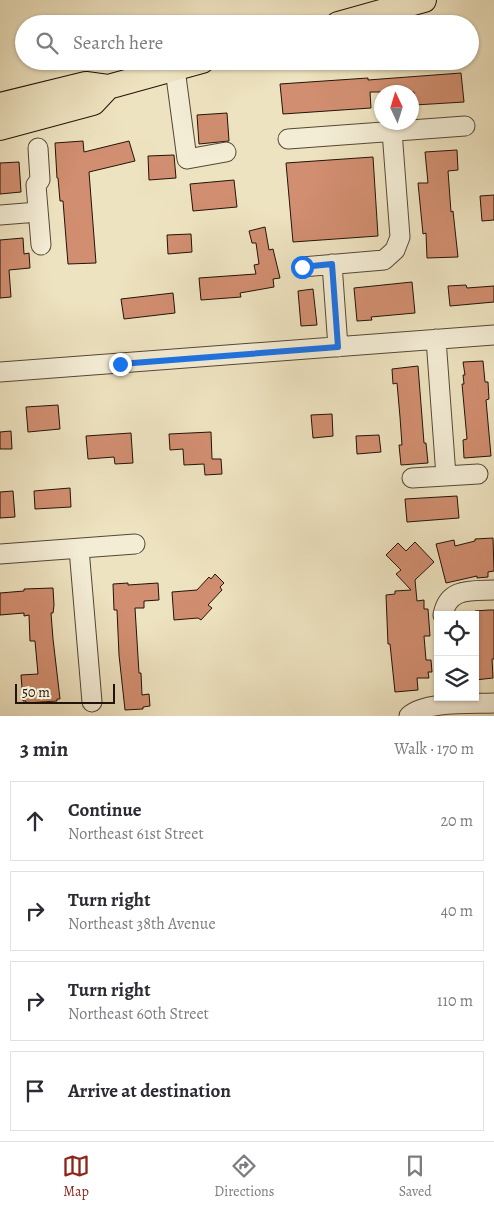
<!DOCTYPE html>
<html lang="en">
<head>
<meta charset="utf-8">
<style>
	:root { --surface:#fff; --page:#f2f2f3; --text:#2b2b33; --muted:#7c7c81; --line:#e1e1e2; --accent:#8f2418 }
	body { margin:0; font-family:Alegreya,serif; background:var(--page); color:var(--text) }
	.controls { position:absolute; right:15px; bottom:15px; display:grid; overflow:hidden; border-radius:0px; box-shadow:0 1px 4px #0004 }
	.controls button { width:45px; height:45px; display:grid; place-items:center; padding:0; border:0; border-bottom:1px solid var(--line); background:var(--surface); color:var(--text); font:25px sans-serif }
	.compass { position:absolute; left:374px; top:85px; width:45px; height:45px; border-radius:50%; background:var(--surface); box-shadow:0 1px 4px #0004; rotate:356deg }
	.scale { position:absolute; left:15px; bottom:12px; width:100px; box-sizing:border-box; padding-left:5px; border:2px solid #221308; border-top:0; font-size:14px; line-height:18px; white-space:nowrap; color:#221308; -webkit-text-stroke:4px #f4edd6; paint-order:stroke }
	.stop { position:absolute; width:15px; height:15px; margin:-11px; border:4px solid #1a73e8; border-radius:50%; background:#fff }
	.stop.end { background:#1a73e8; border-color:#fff; box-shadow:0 1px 5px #0008 }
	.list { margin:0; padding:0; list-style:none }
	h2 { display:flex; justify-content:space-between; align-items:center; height:65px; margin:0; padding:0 20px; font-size:21px }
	h2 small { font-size:16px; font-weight:400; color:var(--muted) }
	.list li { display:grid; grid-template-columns:32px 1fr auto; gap:15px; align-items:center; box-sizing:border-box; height:80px; margin:0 10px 10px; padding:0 10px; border:1px solid var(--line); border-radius:0px }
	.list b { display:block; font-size:19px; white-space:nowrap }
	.list p { margin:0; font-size:16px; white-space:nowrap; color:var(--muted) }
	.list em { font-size:16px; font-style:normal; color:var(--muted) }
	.icon { flex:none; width:28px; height:28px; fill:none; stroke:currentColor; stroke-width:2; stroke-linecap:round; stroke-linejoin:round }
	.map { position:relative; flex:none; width:494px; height:716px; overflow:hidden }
	.search { position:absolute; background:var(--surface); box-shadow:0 1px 4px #0004; left:15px; right:15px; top:15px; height:55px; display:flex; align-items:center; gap:12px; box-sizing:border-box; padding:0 18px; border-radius:28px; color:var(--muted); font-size:19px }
	.sheet { height:425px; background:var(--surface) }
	nav { display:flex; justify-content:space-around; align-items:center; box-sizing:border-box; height:70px; border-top:1px solid var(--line); background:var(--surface); font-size:14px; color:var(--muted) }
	nav a { display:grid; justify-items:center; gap:2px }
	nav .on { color:var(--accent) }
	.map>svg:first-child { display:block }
</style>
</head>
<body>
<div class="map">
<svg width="494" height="716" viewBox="0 0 494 716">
	<rect width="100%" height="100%" fill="#eee3c0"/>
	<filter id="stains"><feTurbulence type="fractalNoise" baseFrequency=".004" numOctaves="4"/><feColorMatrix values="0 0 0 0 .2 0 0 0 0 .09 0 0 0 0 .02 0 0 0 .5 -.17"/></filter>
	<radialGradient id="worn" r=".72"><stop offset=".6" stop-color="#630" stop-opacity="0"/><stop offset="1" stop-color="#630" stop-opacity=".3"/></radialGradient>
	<path fill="#d18e70" stroke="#221308" d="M461,73l3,29 -49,3 -1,-13h-44l1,16 -88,6 -3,-30 88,-6v2z
		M227,113l2,28 -30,3 -2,-29z
		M83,141l1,11 45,-11 6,20 -46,11 7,91 -28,1 -5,-63h-3l-2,-23h-1l-2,-35z
		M457,150l1,20 -10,1 3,41 2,-1 5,46 -31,1 -1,-25 -3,1 -5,-51h10l-3,-31z
		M174,155l2,23 -27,2 -1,-24z
		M373,157l5,79 -85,6 -7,-79z
		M19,162l2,30 -21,2v-31z
		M234,180l3,27 -44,4 -3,-27z
		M494,195v25l-12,1 -2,-25z
		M265,227l4,23 4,-1 7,29 -7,1 1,8 -34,6 1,4 -40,3 -2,-22 57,-4 -2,-9 5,-1 -3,-21h-4l-3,-12z
		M191,234l1,18 -24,2 -1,-19z
		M23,238l1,16 5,-1 1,15 -21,2 2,27 -11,1v-58z
		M412,282l3,31 -44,4 1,3 -15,1 -3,-33z
		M466,285l1,3 27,-2v16l-44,4 -2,-20z
		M313,289l4,36 -16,1 -3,-35z
		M173,293l2,20 -51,6 -3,-20z
		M483,361l2,21h3l1,17 -3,1 5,56 -27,2 -1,-18 4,-1 -5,-55h2l-1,-9h2l-2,-13z
		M418,366l6,77h2l2,20 -27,2 -2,-20h3l-2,-28 -3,-34 -4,1 -1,-15z
		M58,405l2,24 -32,3 -2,-25z
		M332,414l1,22 -20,2 -2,-23z
		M11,431l1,18h-12v-17z
		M211,432l1,27h9l1,15 -17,1 -1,-11 -20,1 -1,-16 -13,1 -1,-16z
		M131,433l2,30 -18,1 -1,-7 -26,2 -2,-23z
		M379,435l2,17 -24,2 -1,-18z
		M70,488l1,19 -36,2 -1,-18z
		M13,491l2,26 -15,1v-26z
		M457,496l2,22 -52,4 -2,-23z
		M493,538l1,33 -6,1v5l-11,1v-2l-31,7 -10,-39 18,-4 1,6 20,-5v-2z
		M415,542l19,20 -19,18 2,21 7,-1v9h4l2,27h-6l2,24h5l1,12h-4l1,6h-12l1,12 -23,2 -5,-48h-2l-2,-49 9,-1v-3l16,-1 -15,-16 5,-4 -15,-15 12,-12 8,8z
		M215,574l9,9 -4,4 2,3 -14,15 4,3 -11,12 -3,-2 -24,2 -2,-28 25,-2 12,-13 2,2z
		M128,583v2l30,-2 1,17 -15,1v7h-9l4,65h2l1,22 7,-1 1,12 -7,1v2l-18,1 -6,-55 -2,-45h-3l-1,-26z
		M53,588l1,17 -1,8h-2l2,26 7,60h-3v2l-31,2v-2h-3l-2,-26 17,-1 -3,-33h-5l-1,-26 -5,1v-3l-24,2v-22l24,-2v-2z
		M489,610h5v49h-2l1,19 -18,2v-69z"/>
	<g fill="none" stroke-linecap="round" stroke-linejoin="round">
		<g stroke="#554736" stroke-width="21">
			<path id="minor" d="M175,69l12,90 39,-7
				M288,139l177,-13
				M38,148l2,32 -4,5 5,60
				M0,215l38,-3
				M332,264l6,83
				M302,267l82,-7 11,-10 5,-13 -8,-106
				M436,339l10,137
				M0,372l494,-37
				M412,478l66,-4
				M79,549l13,153
				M0,554l135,-10
				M443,615c5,-28 29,-24 51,-25
				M409,716c16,-15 63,-12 85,-13"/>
		</g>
		<g stroke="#221308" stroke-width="26">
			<path id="major" d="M338,24l86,-24
				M0,105l86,-21 22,3 94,-26
				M0,128l93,-25 15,-16"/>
		</g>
		<use href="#minor" stroke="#f4edd6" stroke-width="19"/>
		<use href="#major" stroke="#eee3c0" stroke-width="24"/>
	</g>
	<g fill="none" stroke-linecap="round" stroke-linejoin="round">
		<path stroke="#1a73e8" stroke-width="6" d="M120,364l218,-17 -6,-83 -30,3"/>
	</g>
	<rect width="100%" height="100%" filter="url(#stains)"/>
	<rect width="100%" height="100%" fill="url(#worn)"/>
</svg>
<div class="controls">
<button><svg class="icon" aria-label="locate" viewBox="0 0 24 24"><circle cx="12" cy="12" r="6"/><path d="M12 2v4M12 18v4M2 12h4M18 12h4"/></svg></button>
<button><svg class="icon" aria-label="layers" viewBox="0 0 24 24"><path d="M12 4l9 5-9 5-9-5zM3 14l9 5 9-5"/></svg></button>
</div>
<svg class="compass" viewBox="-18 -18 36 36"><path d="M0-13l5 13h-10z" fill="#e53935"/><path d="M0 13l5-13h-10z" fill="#7c7c81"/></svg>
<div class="scale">50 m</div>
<div class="stop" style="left:302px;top:267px"></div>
<div class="stop end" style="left:120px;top:364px"></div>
<div class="search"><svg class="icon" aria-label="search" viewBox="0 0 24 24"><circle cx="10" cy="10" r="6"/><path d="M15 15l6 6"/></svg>Search here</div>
</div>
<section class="sheet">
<h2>3 min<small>Walk · 170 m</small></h2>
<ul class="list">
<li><svg class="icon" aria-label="ahead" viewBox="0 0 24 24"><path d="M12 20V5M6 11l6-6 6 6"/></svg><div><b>Continue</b><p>Northeast 61st Street</p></div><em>20 m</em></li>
<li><svg class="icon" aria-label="right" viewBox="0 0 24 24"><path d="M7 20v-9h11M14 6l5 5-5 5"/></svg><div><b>Turn right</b><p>Northeast 38th Avenue</p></div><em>40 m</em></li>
<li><svg class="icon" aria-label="right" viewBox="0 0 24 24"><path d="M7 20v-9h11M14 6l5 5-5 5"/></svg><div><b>Turn right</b><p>Northeast 60th Street</p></div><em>110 m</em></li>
<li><svg class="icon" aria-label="arrive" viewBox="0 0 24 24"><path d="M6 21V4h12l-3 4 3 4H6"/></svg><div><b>Arrive at destination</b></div></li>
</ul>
</section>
<nav>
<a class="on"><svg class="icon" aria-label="map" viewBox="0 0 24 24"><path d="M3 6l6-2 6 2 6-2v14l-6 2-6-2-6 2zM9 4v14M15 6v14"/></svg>Map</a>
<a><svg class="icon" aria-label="directions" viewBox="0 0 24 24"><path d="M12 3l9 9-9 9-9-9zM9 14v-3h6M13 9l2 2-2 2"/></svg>Directions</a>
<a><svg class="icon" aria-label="saved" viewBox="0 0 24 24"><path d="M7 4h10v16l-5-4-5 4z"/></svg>Saved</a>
</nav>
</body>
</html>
